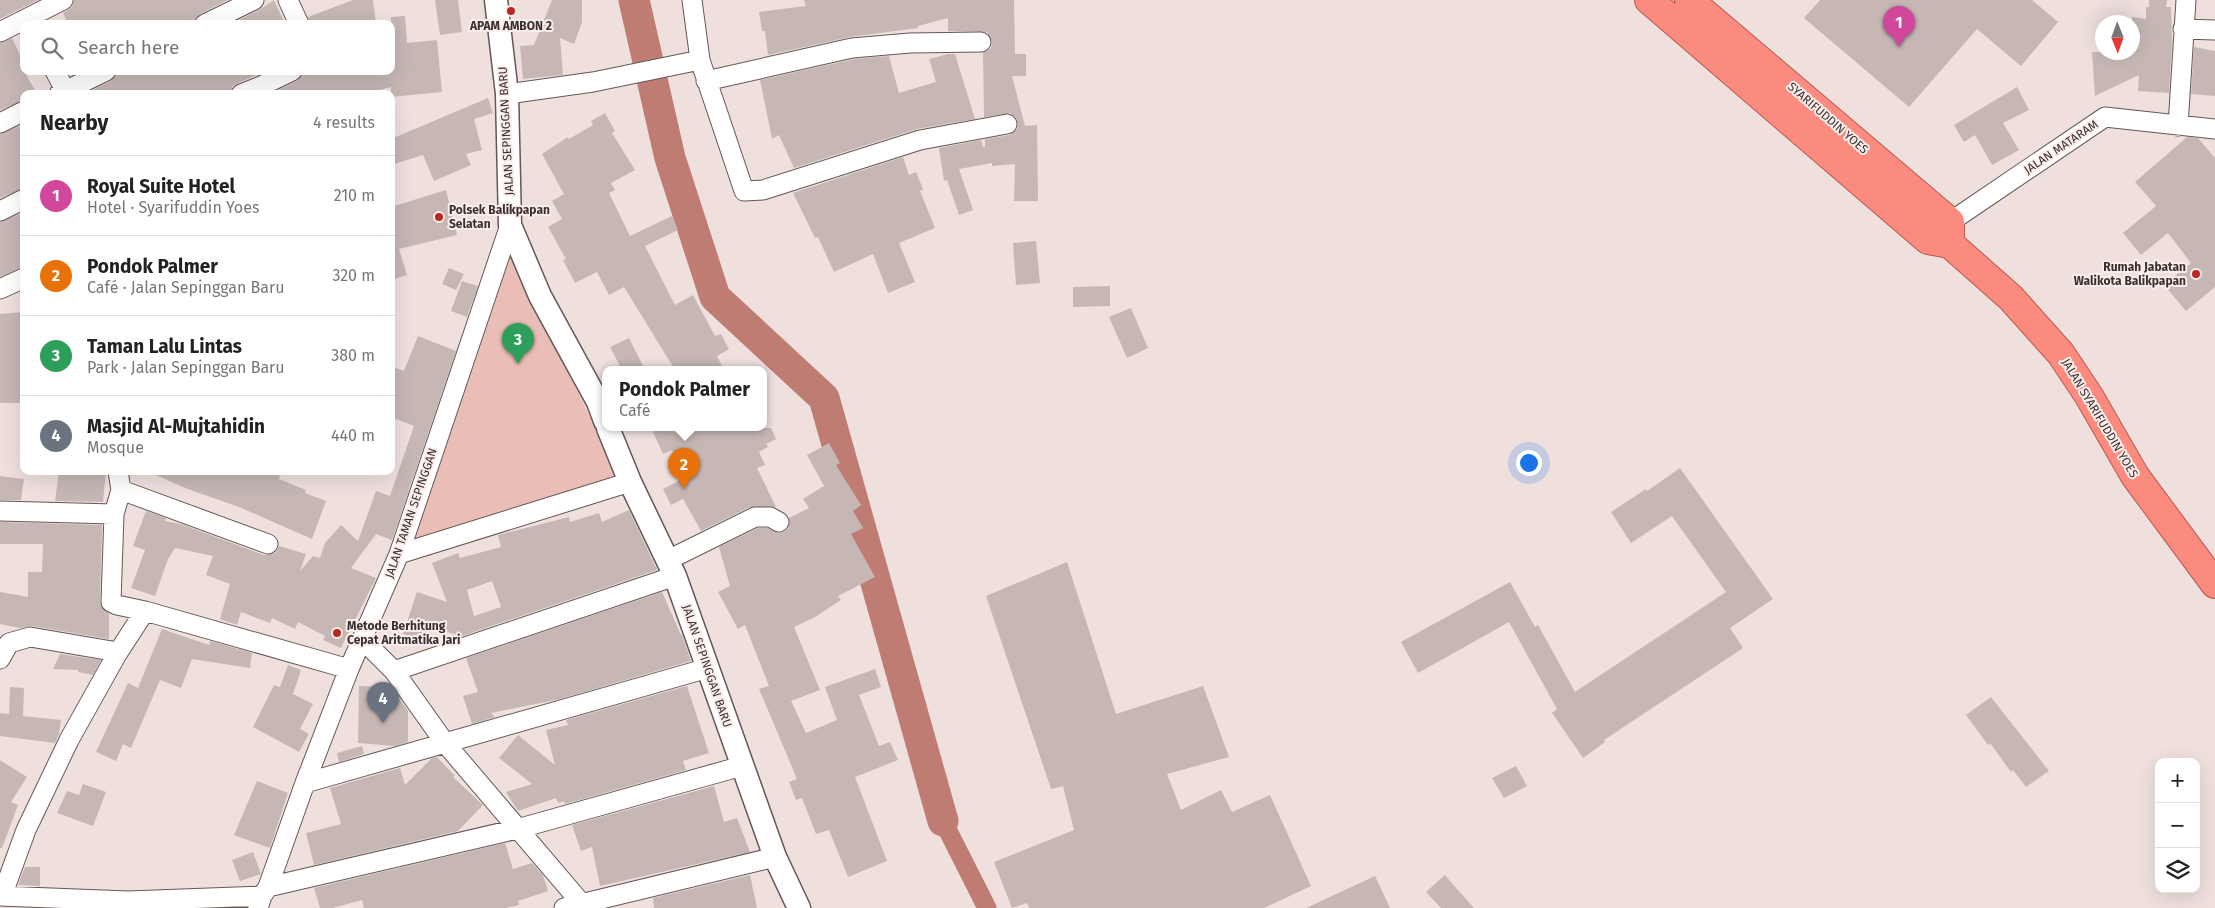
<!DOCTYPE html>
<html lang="en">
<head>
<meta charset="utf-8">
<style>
	:root { --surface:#fff; --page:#f6f6f6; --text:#222; --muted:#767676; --line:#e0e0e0; --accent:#ea580c }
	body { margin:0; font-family:"Fira Sans",sans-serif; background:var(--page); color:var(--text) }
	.controls { position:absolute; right:15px; bottom:15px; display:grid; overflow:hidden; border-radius:10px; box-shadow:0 5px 20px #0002 }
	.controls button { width:45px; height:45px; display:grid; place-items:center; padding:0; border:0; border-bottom:1px solid var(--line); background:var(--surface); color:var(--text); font:25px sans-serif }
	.compass { position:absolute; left:2095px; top:15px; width:45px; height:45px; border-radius:50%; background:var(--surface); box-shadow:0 5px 20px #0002; rotate:179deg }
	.you { position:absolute; left:1528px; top:462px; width:18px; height:18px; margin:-12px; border:4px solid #fff; border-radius:50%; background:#1a73e8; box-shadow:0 0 0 8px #1a73e833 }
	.badge { display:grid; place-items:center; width:32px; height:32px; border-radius:50%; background:var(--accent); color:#fff; font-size:16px; font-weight:700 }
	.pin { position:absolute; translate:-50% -41px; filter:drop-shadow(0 1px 2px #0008) }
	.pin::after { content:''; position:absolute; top:26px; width:18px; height:15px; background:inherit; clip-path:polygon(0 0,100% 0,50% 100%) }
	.popup { position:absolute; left:602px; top:366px; width:165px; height:65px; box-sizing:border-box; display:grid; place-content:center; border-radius:10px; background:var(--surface); filter:drop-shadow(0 1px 4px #0005); font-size:16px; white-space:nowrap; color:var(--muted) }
	.popup b { font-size:19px; color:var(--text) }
	.popup::after { content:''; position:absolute; left:50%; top:100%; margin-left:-10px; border:10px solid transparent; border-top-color:var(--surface) }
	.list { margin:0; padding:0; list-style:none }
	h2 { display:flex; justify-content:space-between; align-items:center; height:65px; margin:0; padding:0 20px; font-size:21px }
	h2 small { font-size:16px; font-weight:400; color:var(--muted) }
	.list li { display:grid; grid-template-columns:32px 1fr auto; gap:15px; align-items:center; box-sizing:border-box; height:80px; padding:0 20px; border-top:1px solid var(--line) }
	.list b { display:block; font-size:19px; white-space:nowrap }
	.list p { margin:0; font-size:16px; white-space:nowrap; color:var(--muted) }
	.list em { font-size:16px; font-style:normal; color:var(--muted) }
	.icon { flex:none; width:28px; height:28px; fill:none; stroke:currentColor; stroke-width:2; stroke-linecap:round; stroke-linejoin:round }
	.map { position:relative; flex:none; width:2215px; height:908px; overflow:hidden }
	.search { position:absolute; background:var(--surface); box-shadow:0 5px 20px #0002; left:20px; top:20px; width:375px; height:55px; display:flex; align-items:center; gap:12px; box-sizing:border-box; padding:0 18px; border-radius:10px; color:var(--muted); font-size:19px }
	.panel { position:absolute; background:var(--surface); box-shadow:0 5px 20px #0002; left:20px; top:90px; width:375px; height:385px; border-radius:10px }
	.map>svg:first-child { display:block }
</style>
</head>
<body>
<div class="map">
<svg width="2215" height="908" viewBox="0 0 2215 908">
	<rect width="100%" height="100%" fill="#efe0de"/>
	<path fill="#eabeb7" d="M510,252l109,225 -205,63z"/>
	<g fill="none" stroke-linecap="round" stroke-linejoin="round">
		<path stroke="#be7c73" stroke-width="19" d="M943,821l44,87"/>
		<path stroke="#be7c73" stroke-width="31" d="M634,0l36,158 45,139 109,101 119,423"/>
	</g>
	<path fill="#c6b7b5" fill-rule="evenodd" d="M0,0h38l-38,19z
		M74,0h154l-28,14 -6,10h-126l-5,-11 9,-6z
		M274,0l11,24h-54l28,-14z
		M353,0h20l3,24h-66l-2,-7z
		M435,0h23l4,32 -22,3z
		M552,0h30v22l-8,22 -14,-6 3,37 -40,4 -3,-33 14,-1z
		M804,0h210l1,54h11v22h-14l13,50 12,-1 1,76h-24l1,-37 -23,2v-3l-33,6 14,41 -14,5 -12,-35 -3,1 -5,-33 42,-8 2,7h2v-8l25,-4 8,-8 -2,-10 -6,-4 -26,4 -1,-64 8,-5 1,-6 -5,-10 -39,-1v-13l-30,8v2l-68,9 -82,18 -3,-24h-3l-3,-19 47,-6z
		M1820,0h212l26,22 -37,44 -44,-37 -68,78 -105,-89z
		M2149,0h18l-1,7h5l1,35 -3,51 -31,-2 1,-16 -44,21 -3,-44h40v-35l14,2v-12h3z
		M405,16l2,27 30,-3 5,52 -51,5v-10l-26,7h-89v-3l21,-10 6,-10h88v-54z
		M12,38l12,25v8l13,23h-13v6l-24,10v-67z
		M2194,47l21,4v45l-24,-2z
		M948,54h7l20,65 -58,10 -123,39 -15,-33 -7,4 -12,-59 94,-21 35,-3 10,37 37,-11 -7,-23z
		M117,71h149l-30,13 -4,3 -2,7h-145l26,-13z
		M2017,87l12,23 -26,13 16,27 -27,15 -17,-30 -11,7 -10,-17z
		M488,98l5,15 -19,6 8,31 -16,4 5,11 -37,16 -11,-26 -32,10v-26z
		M605,113l10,18 -3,2 23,37 -24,13 4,7 -6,3 21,43 42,-20 6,14 -33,16 30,59 18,-10 22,41 6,-2 8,15 -12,7 7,14h-49l-51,-83 -15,8 -12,-23 -22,11 -12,-23 3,-1 -18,-32 14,-8 -10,-18 12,-7 -22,-40 26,-17 1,2 24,-14 -2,-4z
		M24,124v64l-24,10v-64z
		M2187,137l11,1 17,20v129l-29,24 -22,-26 27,-22 -23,-30 -27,22 -18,-22 33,-27 -21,-24z
		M903,157l6,18 7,-3 7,17 -3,2 15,37 -36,15 16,39 -27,11 -15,-39 -39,18 -16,-35 -3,1 -22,-45z
		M446,190l11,45 -58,14 8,26 -16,5v-73z
		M24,212v55l-24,10v-55z
		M1036,241l4,42 -24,2 -3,-42z
		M449,268l15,6 -8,16 -14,-6z
		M462,281l16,5 -11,31 -16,-6z
		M1110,286v20l-37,1v-20z
		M1131,308l17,40 -21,10 -18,-41z
		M23,312l1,91h-24v-89z
		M418,336l38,15 -64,189 -16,-6 -25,34 25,10 -35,70 -18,-8 2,-4 -27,-14 -3,7 -23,-11 -2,5 -29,-11 -4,13 -17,-6 10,-35 -24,-9 7,-19 -38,-8 -7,11 -13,37 -24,-8 14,-38 -12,-4 13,-35 20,7 -1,3 16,3 83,31 11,-2 4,-7 27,8 -6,17 13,-15 7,2 5,-15 16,-18 17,16 18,-50 14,5 24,-70 -23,-9v-51l13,5z
		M629,338l16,32h-23l-12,-23z
		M664,428h107l5,11 -10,5 2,3 -9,5 6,13 -8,3 19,39h-26l-49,24 -18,-32 -12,6 -8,-16 23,-12 -14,-27 -9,4 -10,-22z
		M829,443l11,20 -4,2 25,40 -8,6 10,17 -12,6 24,43 -37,19 3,4 -26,17 -21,10 26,63 -29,11 15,32 31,-13 -12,-33 50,-18 6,18 -22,8 20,51 11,-4 8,18 -43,17 32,84 -39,16 -19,-47 -13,4 -14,-36 -6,2 -7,-18 8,-3 -38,-90 10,-3 -24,-61 -7,4 -20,-37 12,-6 -11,-39 39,-19h9l12,5 6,-2 4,-4v-9l20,-10 -6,-9 21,-13 -17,-31z
		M1680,468l93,131 -43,29 13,20 -139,92 1,2 -22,16 -31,-45 5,-4 -48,-87 -91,51 -17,-31 109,-60 25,45 3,-2 37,67 151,-100 -54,-76 -41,27 -20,-31 35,-23 1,2z
		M59,471h47l-3,31 -48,-1z
		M147,471h123l10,5 -1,3 27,11 -1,3 21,8 -14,38 -73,-32 -54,-19z
		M0,476l24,3 -3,21h-21z
		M629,510l28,60 -201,68 -1,-4 -27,-7 -4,14 -21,-7 14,-42 30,10 -15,-39 26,-10 2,5 41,-11 -3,-12 71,-18 1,5 29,-9 3,9zM492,581l9,26 -27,9 -7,-26z
		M0,522l102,3 -2,77 2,6 7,5v26l-77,-13 -12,2 -20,-4v-32l28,5v-25h14l1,-28h-43z
		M1067,562l49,152 87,-28 26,71 -62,17 14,36 40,-20 11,22 38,-17 41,91 -47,22h-235l-2,-5 -15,5 -18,-46 80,-32 -11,-44 -12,3 -65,-193z
		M662,592l19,43h1l9,26 -131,38 -69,14 4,4 -23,7 -9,-28 15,-4 -12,-34z
		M162,629l47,16 1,-4 42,12 -2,15 -58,-9 -11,29 -21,-8 -29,68 -8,-4 -7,17 -20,-9 32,-69 10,5z
		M60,654l41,6 -8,15 -15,-3v-2l-25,-1z
		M288,665l13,5 -8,24 20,10 -13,25 9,5 -10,18 -46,-25 21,-42 6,2z
		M359,686l32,1 17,24v31l-13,4 -37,-3z
		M687,686l22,67 -26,8 3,9 -121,34 -1,-3 -6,2 -2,-5 -38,13 -12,-19 26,-8 -33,-26 19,-23 37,30 -9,-35 22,-5 -2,-5z
		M10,687l14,1 -1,28 38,4 -2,14 -4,9 -55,-7v-23l9,1z
		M1991,697l58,74 -23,16 -13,-17 -2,2 -21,-29 -2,2 -22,-30z
		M362,746l2,8 -25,8 -2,-9z
		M437,757l18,19 -2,1 30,28 -25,26 -144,34 -8,-32 35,-9 -11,-36 70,-20 5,17 27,-27z
		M0,760l27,17 -16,25 7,3 -16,43h-2z
		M1516,766l11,20 -23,12 -12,-20z
		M257,781l31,12 -18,55 -36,-13z
		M83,784l23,8 -13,34 -36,-13 10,-22 12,4z
		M714,786l10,36 13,-4 13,34 -150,34 -8,-39 -11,4 -9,-26z
		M505,843l8,26 19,-6 11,12 5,16 -30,10 1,4 -13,3h-142l-2,-8 -29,8h-13l-6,-20z
		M253,852l8,22 -21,7 -8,-21z
		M25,867h15v19l-22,-1z
		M750,875l7,33h-103l-1,-10z
		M1445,875l11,13 18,20h-33l-15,-16z
		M1375,876l15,32h-84z"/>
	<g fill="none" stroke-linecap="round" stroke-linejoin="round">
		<g stroke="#645755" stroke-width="21">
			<path id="minor" d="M288,0l11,24
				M692,0l8,60 44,131 19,-1 157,-50 87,-16
				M205,24l49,-24
				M2183,29l32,1
				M0,32l63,-32
				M55,71l12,23
				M706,81l146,-33 58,-5 71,-1
				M261,86l31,-15
				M59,94l47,-23
				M241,94l20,-8 4,8
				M507,94l86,-12 107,-22
				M0,123l24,-12
				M2178,126l8,-126
				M0,211l24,-12
				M1950,222l155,-105 110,12
				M0,289l24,-11
				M118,471l3,19 -7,24 -3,88 6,3 28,6
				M121,490l147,54
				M0,511l114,3
				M399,554l231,-72
				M668,560l87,-43h15l9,5
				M362,639l32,32 51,72 137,161 1,4
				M117,654l28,-43 204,58
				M0,659l9,-16 21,-6 82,14 5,3 -48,86 -43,90 -24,66
				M394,671l281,-95
				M305,783l403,-115
				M268,887l249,-58 225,-63
				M0,896l128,5 134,-5
				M258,908l4,-12 6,-9 37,-104 44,-114 50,-115 111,-329
				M564,908l211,-51"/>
		</g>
		<g stroke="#645755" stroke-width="25">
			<path id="tertiary" d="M496,0l11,94 3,131 30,71 58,106 7,19
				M608,428l22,54 45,94 100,281 24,51"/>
		</g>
		<g stroke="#b6594f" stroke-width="30">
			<path id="trunk" d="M1649,0l279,240 22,4
				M1689,0l261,222v22
				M1950,244l61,54 50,56 28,42 46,80 80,108"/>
		</g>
		<use href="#minor" stroke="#fff" stroke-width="19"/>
		<use href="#tertiary" stroke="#fff" stroke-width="22"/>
		<use href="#trunk" stroke="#fc8b7f" stroke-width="28"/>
	</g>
	<g fill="#b82921" stroke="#fcedeb" stroke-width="2">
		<circle cx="511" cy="11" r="5"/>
		<circle cx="439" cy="217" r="5"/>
		<circle cx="2196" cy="274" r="5"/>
		<circle cx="337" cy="633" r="5"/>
	</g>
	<g text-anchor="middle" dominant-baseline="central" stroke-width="4" stroke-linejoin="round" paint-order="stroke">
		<g font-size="12" font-weight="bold" fill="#363130" stroke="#fcedeb" text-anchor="start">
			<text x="511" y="26" text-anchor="middle">APAM AMBON 2</text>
			<text x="449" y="210">Polsek Balikpapan<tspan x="449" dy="14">Selatan</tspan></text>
			<text x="2186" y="267" text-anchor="end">Rumah Jabatan<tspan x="2186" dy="14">Walikota Balikpapan</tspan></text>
			<text x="347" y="626">Metode Berhitung<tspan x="347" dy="14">Cepat Aritmatika Jari</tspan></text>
		</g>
		<g font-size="12" fill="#363130" stroke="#fcedeb">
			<text transform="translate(1828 118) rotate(41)">SYARIFUDDIN YOES</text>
			<text transform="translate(506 131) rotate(-93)">JALAN SEPINGGAN BARU</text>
			<text transform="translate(2061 147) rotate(-34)">JALAN MATARAM</text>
			<text transform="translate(2100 418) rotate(59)">JALAN SYARIFUDDIN YOES</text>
			<text transform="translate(411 513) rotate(-71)">JALAN TAMAN SEPINGGAN</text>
			<text transform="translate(707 666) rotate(71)">JALAN SEPINGGAN BARU</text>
		</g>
	</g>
</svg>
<div class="controls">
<button>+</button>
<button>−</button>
<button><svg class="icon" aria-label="layers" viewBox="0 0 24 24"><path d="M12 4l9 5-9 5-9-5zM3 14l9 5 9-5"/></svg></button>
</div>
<svg class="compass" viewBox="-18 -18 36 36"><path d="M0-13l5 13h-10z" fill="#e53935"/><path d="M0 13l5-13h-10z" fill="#767676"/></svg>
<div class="you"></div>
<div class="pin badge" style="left:1899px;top:47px;background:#d1479c">1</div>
<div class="pin badge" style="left:684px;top:489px;background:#e8710a">2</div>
<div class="popup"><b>Pondok Palmer</b>Café</div>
<div class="pin badge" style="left:518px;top:364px;background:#2e9e5b">3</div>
<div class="pin badge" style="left:383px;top:723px;background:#6b7280">4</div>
<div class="search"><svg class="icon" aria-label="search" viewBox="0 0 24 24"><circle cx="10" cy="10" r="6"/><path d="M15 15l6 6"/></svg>Search here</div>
<section class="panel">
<h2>Nearby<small>4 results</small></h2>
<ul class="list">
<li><span class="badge" style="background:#d1479c">1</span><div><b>Royal Suite Hotel</b><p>Hotel · Syarifuddin Yoes</p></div><em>210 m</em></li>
<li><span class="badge" style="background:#e8710a">2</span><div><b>Pondok Palmer</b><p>Café · Jalan Sepinggan Baru</p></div><em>320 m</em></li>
<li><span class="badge" style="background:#2e9e5b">3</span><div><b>Taman Lalu Lintas</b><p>Park · Jalan Sepinggan Baru</p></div><em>380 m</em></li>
<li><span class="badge" style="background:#6b7280">4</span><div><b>Masjid Al-Mujtahidin</b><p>Mosque</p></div><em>440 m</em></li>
</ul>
</section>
</div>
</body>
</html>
